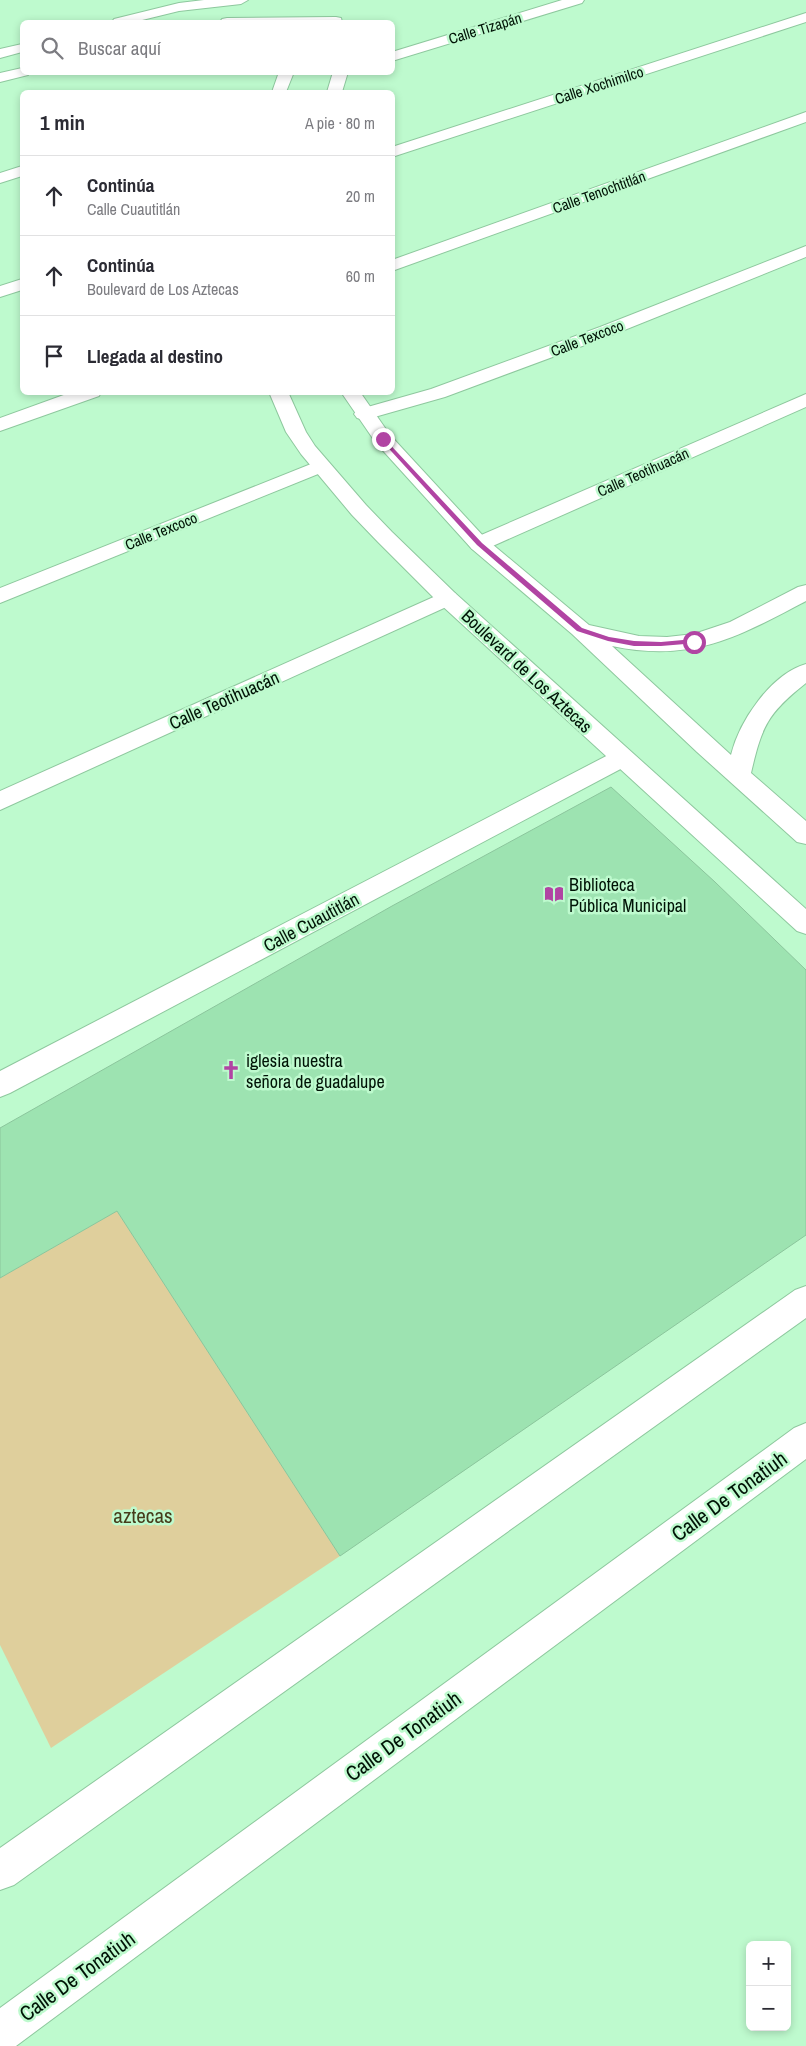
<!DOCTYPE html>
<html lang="es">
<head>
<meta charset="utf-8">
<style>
	:root { --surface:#fff; --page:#f7f7f7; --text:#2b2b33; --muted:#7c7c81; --line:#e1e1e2 }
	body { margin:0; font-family:"Archivo Narrow",sans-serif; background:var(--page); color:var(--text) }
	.controls { position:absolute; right:15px; bottom:15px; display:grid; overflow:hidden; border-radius:8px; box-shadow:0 2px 8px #0003 }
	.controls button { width:45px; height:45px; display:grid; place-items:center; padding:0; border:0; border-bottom:1px solid var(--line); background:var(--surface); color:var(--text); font:25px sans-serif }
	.stop { position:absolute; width:15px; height:15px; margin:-11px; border:4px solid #b144a3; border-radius:50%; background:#fff }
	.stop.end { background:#b144a3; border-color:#fff; box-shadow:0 1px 5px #0008 }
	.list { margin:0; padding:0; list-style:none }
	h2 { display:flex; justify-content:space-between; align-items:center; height:65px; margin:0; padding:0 20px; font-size:21px }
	h2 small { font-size:16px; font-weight:400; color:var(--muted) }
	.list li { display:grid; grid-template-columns:32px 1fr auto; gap:15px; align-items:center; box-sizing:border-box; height:80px; padding:0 20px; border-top:1px solid var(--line) }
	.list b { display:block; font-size:19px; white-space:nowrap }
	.list p { margin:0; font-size:16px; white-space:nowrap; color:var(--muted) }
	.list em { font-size:16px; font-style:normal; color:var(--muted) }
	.icon { flex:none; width:28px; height:28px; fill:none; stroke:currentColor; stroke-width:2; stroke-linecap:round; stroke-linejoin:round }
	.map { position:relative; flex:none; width:806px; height:2046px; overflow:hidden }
	.search { position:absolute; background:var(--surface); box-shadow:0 2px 8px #0003; left:20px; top:20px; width:375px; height:55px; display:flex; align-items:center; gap:12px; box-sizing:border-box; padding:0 18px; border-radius:8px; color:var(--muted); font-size:19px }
	.panel { position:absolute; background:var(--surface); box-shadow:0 2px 8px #0003; left:20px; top:90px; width:375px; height:305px; border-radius:8px }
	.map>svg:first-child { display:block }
</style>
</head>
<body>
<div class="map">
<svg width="806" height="2046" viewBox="0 0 806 2046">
	<rect width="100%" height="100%" fill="#beface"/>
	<path fill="#dfcf9c" d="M117,1211l223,345 -289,192 -51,-103v-367z"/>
	<path fill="#9de3b1" stroke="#8bc59c" d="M611,787l104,95 91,88v265l-466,321 -223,-345 -117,67v-150l392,-222z"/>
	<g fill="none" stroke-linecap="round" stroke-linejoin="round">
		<g stroke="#8ec89e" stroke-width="2">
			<path id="street" d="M562,0h22l-2,3 -190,58v-9z
				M806,13v9l-414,135v-10z
				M806,112v10l-414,149v-11z
				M22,166v10l-22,7v-10z
				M806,246v11l-194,78 -167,62 -81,23 -7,-2 -3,-4 3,-4 74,-21 169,-62z
				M22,279v11l-22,7v-11z
				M72,392h29l-2,4 -99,35v-13z
				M806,394v13l-320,142 -7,2 -7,-2 -4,-5 4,-5z
				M321,460l7,2 3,4 -3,4 -328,133v-15z
				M447,591l8,2 3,5 -3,5 -455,207v-19z
				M622,749l8,3 4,6 -4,6 -620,329 -10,4v-26l614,-319z"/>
		</g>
		<g stroke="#8ec89e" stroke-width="2">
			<path id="secondary" d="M204,0h44l-7,4 -62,7 -45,11h-22l2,-3 65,-16z
				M336,17l5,1 1,4h-122l2,-3 5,-1z
				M22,44v8l-22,6v-9z
				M22,68v4h8l-2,3 -28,7v-9z
				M279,72h15l-8,20h-14z
				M333,72h15l-6,20h-15z
				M269,392h19l18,40 9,14 51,59 26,27 63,61 351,316v25l-9,-3 -358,-328 -61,-61 -26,-27 -51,-61 -15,-22z
				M341,392h19l30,43 96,104 103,86 50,11 28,1 27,-3 36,-12 68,-35 8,-2v16c-68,36 -114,62 -194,45l119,109c8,-34 40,-81 75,-91v19c-39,31 -44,43 -55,90l55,48v23l-9,-2 -100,-90 -125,-118 -100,-85 -96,-106z
				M806,1286v32l-792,567 -14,5v-42l795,-558z
				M806,1423v36l-790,587h-16v-38l794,-580z"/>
		</g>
		<use href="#street" fill="#fff" fill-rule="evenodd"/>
		<use href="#secondary" fill="#fff" fill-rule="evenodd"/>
	</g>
	<path fill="#b144a3" d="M383,437l99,106 100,85 27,9 25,4 27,1 33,-3 4,3 -1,1 -36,3h-27l-26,-5 -31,-10 -100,-86 -96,-105z"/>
	<defs>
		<g id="library-bare" transform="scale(1.5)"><path d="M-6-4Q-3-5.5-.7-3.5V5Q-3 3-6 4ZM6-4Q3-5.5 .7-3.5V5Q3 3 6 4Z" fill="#b144a3" stroke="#beface" stroke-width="2.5" paint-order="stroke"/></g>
		<g id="church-bare" transform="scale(1.5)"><path d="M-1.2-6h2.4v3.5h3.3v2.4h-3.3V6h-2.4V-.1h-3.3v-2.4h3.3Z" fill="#b144a3" stroke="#beface" stroke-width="2.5" paint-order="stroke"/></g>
	</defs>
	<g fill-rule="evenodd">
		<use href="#library-bare" x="554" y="894"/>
		<use href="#church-bare" x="231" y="1070"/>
	</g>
	<g text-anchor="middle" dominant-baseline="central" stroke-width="5" stroke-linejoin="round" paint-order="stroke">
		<g font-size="15" fill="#001306" stroke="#beface">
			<text transform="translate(485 28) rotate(-17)">Calle Tizapán</text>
			<text transform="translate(599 85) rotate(-18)">Calle Xochimilco</text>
			<text transform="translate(599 192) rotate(-20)">Calle Tenochtitlán</text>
			<text transform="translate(587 338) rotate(-21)">Calle Texcoco</text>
			<text transform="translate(643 472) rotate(-24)">Calle Teotihuacán</text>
			<text transform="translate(161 531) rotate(-22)">Calle Texcoco</text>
		</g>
		<g font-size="18" fill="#001306" stroke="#beface">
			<text transform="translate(527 671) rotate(43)">Boulevard de Los Aztecas</text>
			<text transform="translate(224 700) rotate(-24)">Calle Teotihuacán</text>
			<text transform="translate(311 922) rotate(-28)">Calle Cuautitlán</text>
		</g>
		<g font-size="18" fill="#001306" stroke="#beface" text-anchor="start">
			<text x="569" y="884">Biblioteca<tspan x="569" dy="21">Pública Municipal</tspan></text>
			<text x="246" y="1060">iglesia nuestra<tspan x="246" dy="21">señora de guadalupe</tspan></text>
		</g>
		<g font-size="21" fill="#001306" stroke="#beface">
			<text transform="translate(729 1496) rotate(-36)">Calle De Tonatiuh</text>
			<text transform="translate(403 1736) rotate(-36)">Calle De Tonatiuh</text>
			<text transform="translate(77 1976) rotate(-36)">Calle De Tonatiuh</text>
		</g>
		<g font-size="21" fill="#463c1b" stroke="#beface">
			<text x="143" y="1515">aztecas</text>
		</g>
	</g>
</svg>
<div class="controls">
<button>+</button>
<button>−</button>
</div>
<div class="stop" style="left:694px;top:642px"></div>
<div class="stop end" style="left:383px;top:439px"></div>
<div class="search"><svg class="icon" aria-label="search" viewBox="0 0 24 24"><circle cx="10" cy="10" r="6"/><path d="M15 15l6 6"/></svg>Buscar aquí</div>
<section class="panel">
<h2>1 min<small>A pie · 80 m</small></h2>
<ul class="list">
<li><svg class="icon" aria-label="ahead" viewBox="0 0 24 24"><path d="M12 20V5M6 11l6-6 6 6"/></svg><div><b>Continúa</b><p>Calle Cuautitlán</p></div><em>20 m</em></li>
<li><svg class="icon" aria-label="ahead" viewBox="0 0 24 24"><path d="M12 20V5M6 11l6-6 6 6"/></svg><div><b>Continúa</b><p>Boulevard de Los Aztecas</p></div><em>60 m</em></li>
<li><svg class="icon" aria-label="arrive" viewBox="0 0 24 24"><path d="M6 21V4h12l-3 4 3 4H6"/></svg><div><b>Llegada al destino</b></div></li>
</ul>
</section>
</div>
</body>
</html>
